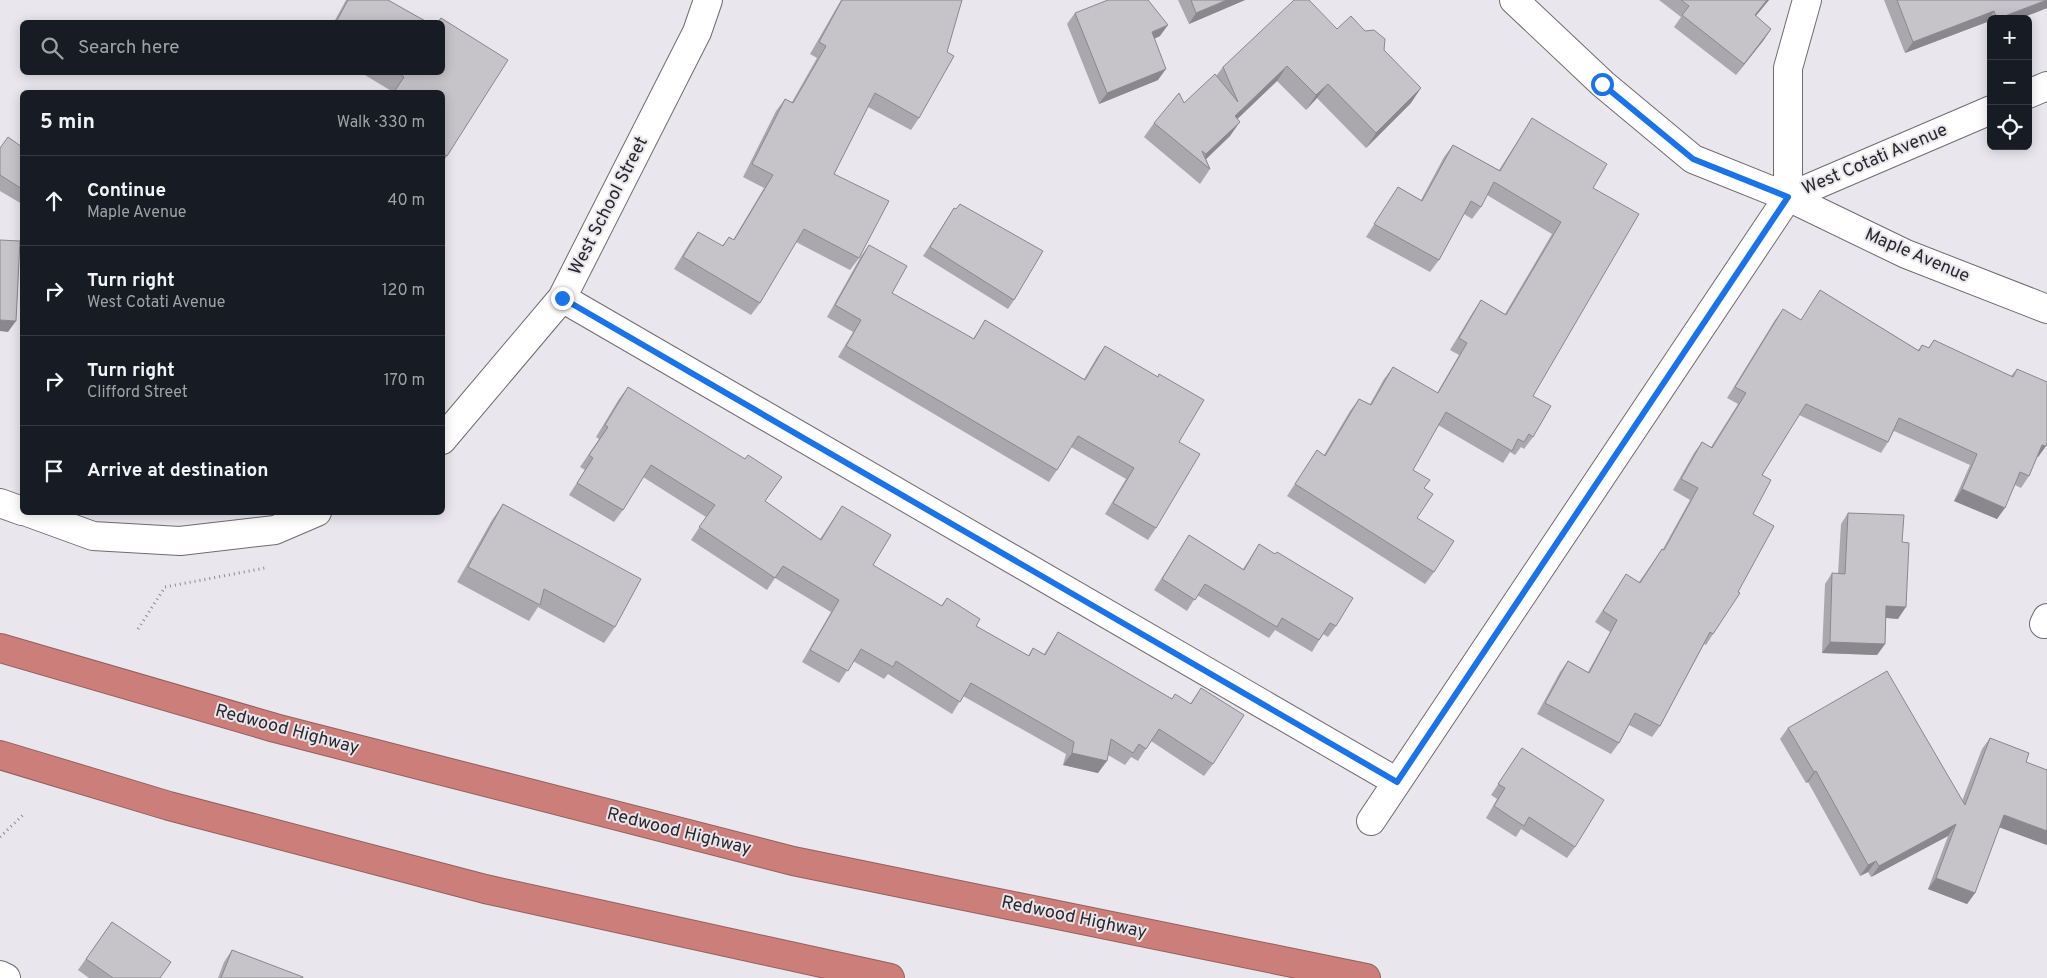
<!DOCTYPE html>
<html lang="en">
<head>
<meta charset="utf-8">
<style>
	:root { --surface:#171b24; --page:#242831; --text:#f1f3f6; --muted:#9ea1a6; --line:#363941 }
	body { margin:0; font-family:Overpass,sans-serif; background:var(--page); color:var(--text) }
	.controls { position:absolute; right:15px; top:15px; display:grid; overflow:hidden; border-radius:8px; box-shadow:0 2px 12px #0003 }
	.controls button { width:45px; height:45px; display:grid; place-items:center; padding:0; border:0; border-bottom:1px solid var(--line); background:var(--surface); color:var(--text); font:25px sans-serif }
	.stop { position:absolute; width:15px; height:15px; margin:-11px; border:4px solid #1a73e8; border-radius:50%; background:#fff }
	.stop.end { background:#1a73e8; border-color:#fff; box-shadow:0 1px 5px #0008 }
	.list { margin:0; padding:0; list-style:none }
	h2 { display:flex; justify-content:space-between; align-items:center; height:65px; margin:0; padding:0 20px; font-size:21px }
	h2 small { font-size:16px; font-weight:400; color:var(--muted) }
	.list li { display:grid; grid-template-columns:32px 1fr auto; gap:15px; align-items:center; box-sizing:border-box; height:90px; padding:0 20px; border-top:1px solid var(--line) }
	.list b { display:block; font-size:19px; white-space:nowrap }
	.list p { margin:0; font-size:16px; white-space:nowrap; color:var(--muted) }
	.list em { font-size:16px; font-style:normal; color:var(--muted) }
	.icon { flex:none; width:28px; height:28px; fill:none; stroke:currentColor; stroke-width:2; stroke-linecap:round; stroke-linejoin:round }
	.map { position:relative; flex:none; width:2047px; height:978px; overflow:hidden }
	.search { position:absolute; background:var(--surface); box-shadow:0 2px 12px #0003; left:20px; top:20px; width:425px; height:55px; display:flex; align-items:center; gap:12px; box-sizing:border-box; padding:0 18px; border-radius:8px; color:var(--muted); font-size:19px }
	.panel { position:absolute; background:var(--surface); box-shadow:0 2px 12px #0003; left:20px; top:90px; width:425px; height:425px; border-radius:8px }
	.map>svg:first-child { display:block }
</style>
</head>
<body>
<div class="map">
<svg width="2047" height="978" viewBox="0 0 2047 978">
	<rect width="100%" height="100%" fill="#e9e6ed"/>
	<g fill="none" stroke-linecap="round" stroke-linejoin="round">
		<g stroke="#6f6c72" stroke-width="30">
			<path id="minor" d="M1514,0l89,84 90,75 95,38 118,57 141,55
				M2028,94l19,-8
				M1788,197v-129l19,-68
				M562,298l835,484
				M442,440l120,-142 135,-266 11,-32
				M0,503l22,8
				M27,512l66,24 87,5 95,-11 42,-18
				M2044,624l3,-6
				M1371,821l417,-624 203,-87
				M0,975l6,3"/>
		</g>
		<g stroke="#93605e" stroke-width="30">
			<path id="highway" d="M0,648l275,80 518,133 573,117
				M0,755l169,51 316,83 405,89"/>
		</g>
		<path stroke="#8b898e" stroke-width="3" stroke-dasharray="1 4" stroke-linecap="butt" d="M138,629l27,-42 100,-19
			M0,837l23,-22"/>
		<use href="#minor" stroke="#fff" stroke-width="28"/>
		<use href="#highway" stroke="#cc7e7a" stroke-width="28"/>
	</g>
	<path fill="#aaa8ad" d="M346,0h42l39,22h-93z
		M841,0h121l-43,118 -8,12 -43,-23 -34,67 25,84 -9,12 -54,-28 -36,61 -9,12 -77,-46 15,-25 9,-12 24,14 7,-9 4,3 31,-52 -21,-11 33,-66 9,-12 7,3 25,-44 -7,-4z
		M1178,0h67l-56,24z
		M1659,0h110l-14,16 16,13 -8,12 -27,34 -62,-48 7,-10z
		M1884,0h163v8l-28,11h-28v10l-1,1 -3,-8 -82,31z
		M1075,13l85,23 -6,3 4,41 -59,24 -32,-80z
		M1337,29l28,2 19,19 27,53 -45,45 -49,-50 -11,12 -29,-29 -40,38 -7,17 -24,23 4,10 -10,15 -56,-47 10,-14 30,-20 32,-27 7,-9z
		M360,72h82l5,84 -5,7v-71h-49z
		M1532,118l61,70 -60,208v41l-9,12 -3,-2 -6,8 -5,-3 -7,11 -65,-38 -25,45 11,18 -7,30 17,54 -9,12 -138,-88 30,-46 7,5 26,-44 9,-12 11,5 14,-25 9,-12 44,26 22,-38 -9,-5 23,-38 8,-12 24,14 47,-80 -65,-39 -6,12 -9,12 -8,-5 -25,46 -9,12 -64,-35 32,-50 23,13 23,-43 9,-12 46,25 25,-39z
		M22,147v57l-22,-13v-43z
		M954,208l60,92 -6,9 -85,-53z
		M869,245l23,48 81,46 12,-19 99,59 13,-22 8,-11 74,96 -23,86 -8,12 -43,-26 21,-35 -55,-32 -14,23 -8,12 -211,-125 15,-25 -26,-15 34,-61z
		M1820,290l98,60 4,-5 6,3 6,-8 77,36 6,-7 29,77 -8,11h-1l-8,19 -8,12 -6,-3 -18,34 -43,-18 16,-36 -76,-34 -6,11 -7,11 -82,-38 -37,60 -9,39 -40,120 -7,11 -2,-1 -44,82 -8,11 -23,-12 -10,18 -8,11 -74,-40 23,-42 8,-11 20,11 22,-40 -15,-10 31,-48 13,8 23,-33h1l27,-49 -17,-10 21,-37 8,-11 9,5 27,-43 -11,-6 48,-78 8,-11 18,11z
		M628,387l137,114 55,38 22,-33 31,59 68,41 6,-8 29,28 52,30 5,-8 11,6 14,-22 114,67 18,5 11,-16 12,76 -9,12 -53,-35 -13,20 -7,-4 -6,8 -17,-10 -10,18 -35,-8 3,-11 -103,-58 -11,18 -64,-40 -4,5 -31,-18 -14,22 -37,-21 29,-50 -56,-34 -8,12 -76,-50 15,-23 -63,-40 -20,33 -9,12 -45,-27 16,-25 -5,-3 19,-28 -3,-2 23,-38z
		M503,504l112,123 -11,16 -66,-36 -9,14 -72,-39 35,-62z
		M1848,513l50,106 -12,-1 -1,26 -8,11 -55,-2 3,-69 7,-11 6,1 3,-50z
		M1189,535l54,34 16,-25 77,82 -8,11 -5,-3 -11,18 -37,-22 -6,8 -72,-43 -10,16 -33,-21z
		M1788,728l174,73 20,-52 8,-11 36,24 21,8v75l-48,-18 -24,66 -8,11 -39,-15 20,-53 -77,41 -3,-5 -8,4 -52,-94 -2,1 -26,-44z
		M1522,748l53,99 -8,11 -46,-29 -5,8 -30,-19 11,-19 -6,-4z
		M112,922l48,56h-71l-11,-8z
		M232,950l71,28h-85l6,-16z"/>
	<path fill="#8b888d" d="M1227,0h18l-56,24 7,-11z
		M1767,0h2l-22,27 8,-12z
		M2047,0v8l-28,11h-22z
		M1994,11l-7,11 -82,31 8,-11z
		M1168,25l-8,11 -16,7 8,-11z
		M1771,29l-8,12 -27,34 8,-11z
		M1287,66l-10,15 -52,50 10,-15z
		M1166,69l-8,11 -59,24 8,-11z
		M1328,84l-11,14 -11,12 10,-15z
		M1421,88l-10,15 -45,45 10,-15z
		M1240,122l-10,14 -28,27 -1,-1 5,-8z
		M0,320l16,1 -8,11 -8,-1z
		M2042,445l4,1 -8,11 -4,-1z
		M1962,489l43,19 -8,11 -43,-18z
		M1886,606l20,1 -8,12 -20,-2z
		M1830,642l55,2 -8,11 -55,-2z
		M1072,753l35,8 -9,12 -35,-8z
		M1816,771l-8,11 -2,1 8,-11z
		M2004,815l43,16v14l-51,-19z
		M1956,824l-8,12 -77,41 8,-11z
		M1876,861l-8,11 -8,4 8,-11z
		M1936,878l39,15 -8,11 -39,-15z"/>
	<path fill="#c6c3c9" stroke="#8b888d" d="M348,0h40l39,22h-91z
		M842,0h120l-15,52 7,4 -35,62 -44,-25 -41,81 55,27 -30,57 -55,-29 -44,74 -77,-46 15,-25 25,14 6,-9 5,3 39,-65 -21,-11 33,-65 8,4 33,-57 -7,-4z
		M1108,0h40l20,25 -16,7 14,37 -59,24 -32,-80z
		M1191,0h36l-31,13z
		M1294,0h15l28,29 14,-13 14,15 9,-1 11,9 -1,11 37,38 -45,45 -48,-49 -12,11 -29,-29 -52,50 5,6 -34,32 -4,-3 8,18 -56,-46 25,-30 5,10 31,-29 23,28 -15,-35z
		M1681,0h86l-12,15 16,14 -27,35 -62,-49 7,-9z
		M1897,0h150l-50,19 -3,-8 -81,31z
		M441,18l67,42 -61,96 -5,-3v-61h-48l10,-15 -7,-5h45v-50h-4z
		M1532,118l75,46 -14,24 46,26 -106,182 18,10 -18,31 -4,-3 -5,8 -6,-3 -6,12 -66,-39 -33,58 17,10 -6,8 9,6 -16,24 37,23 -20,31 -139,-88 22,-34 8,6 34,-57 12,6 22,-38 45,26 29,-50 -8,-5 22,-38 25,15 55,-93 -67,-40 -13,25 -10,-6 -32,59 -65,-36 24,-37 24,14 31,-56 47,26z
		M8,137l14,10v42l-22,-14v-27z
		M960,204l83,47 -29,49 -84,-53 24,-39 2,1z
		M0,240l20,1 -4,80 -16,-1z
		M869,245l38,21 -15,27 82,46 11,-19 100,60 20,-34 53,31 1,-3 45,26 -25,42 21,12 -44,74 -43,-25 21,-35 -56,-32 -21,34 -211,-124 15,-26 -26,-15z
		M1820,290l99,61 3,-6 7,3 5,-8 79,37 4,-8 30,13v61l-1,3 -4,-1 -13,31 -9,-4 -15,36 -43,-19 15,-35 -78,-36 -11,24 -82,-38 -44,71 9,5 -18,34 21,12 -36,66 2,1 -27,41 -3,-2 -50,94 -25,-13 -16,30 -74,-40 23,-42 21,12 28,-53 -14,-9 23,-37 14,9 22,-34 2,1 34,-62 -17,-9 21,-37 10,6 34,-55 -11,-6 48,-78 18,11z
		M628,387l117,72 3,-4 34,22 -17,24 56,39 21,-34 49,29 -18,30 69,41 5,-8 33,21 -4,7 53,30 4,-8 12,7 13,-23 114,67 3,-5 16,10 10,-16 43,27 -31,49 -54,-35 -13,20 -7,-5 -6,9 -22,-14 -4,22 -35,-8 2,-11 -103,-59 -11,19 -64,-41 -3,6 -32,-18 -13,22 -38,-21 29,-50 -56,-34 -8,12 -76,-51 16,-22 -64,-40 -28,45 -46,-27 16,-25 -4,-3 19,-28 -3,-2z
		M503,504l138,75 -26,48 -71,-38 -4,16 -72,-38z
		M1848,513l56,2 -2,27 7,1 -3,64 -20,-1 -1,38 -55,-2 2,-69 13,1z
		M1189,535l55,35 15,-26 16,10 2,-2 76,46 -17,28 -6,-3 -11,17 -37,-22 -5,9 -72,-43 -10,16 -33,-21z
		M1887,671l78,134 25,-67 39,15 -3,9 21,8v61l-43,-16 -29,78 -39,-15 20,-54 -77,42 -3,-5 -8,4 -52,-94 -2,1 -26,-44z
		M1522,748l82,52 -29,47 -46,-30 -5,9 -30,-20 11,-18 -7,-4z
		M112,922l59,40 -11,16h-47l-27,-19z
		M232,950l71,27v1h-82z"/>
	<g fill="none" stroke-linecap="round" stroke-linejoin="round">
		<path stroke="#1a73e8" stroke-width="6" d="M562,298l835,484 391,-585 -95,-38 -91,-75"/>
	</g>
	<g text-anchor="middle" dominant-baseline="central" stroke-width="4" stroke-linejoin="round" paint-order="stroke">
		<g font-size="18" fill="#282729" stroke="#e9e6ed">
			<text transform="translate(1875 160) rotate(-23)">West Cotati Avenue</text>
			<text transform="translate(609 206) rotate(-63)">West School Street</text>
			<text transform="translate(1917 256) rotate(23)">Maple Avenue</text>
			<text transform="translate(287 730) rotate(15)">Redwood Highway</text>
			<text transform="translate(679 832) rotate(14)">Redwood Highway</text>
			<text transform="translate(1074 918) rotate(12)">Redwood Highway</text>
		</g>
	</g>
</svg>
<div class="controls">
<button>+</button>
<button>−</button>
<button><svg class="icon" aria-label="locate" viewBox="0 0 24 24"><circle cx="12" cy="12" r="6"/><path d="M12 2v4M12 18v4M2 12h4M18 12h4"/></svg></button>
</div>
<div class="stop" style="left:1602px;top:84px"></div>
<div class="stop end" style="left:562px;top:298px"></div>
<div class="search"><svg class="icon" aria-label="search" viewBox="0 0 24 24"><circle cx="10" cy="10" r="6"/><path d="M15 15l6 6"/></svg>Search here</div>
<section class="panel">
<h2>5 min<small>Walk · 330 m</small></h2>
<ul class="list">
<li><svg class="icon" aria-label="ahead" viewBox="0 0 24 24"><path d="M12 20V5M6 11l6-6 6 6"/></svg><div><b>Continue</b><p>Maple Avenue</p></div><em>40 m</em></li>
<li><svg class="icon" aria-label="right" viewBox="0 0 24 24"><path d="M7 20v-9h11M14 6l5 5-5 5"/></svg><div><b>Turn right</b><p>West Cotati Avenue</p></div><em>120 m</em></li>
<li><svg class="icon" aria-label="right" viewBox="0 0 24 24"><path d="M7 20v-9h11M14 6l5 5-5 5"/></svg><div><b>Turn right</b><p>Clifford Street</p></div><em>170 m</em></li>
<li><svg class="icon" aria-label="arrive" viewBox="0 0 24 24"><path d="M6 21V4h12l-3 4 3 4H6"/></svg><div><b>Arrive at destination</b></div></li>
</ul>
</section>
</div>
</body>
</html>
